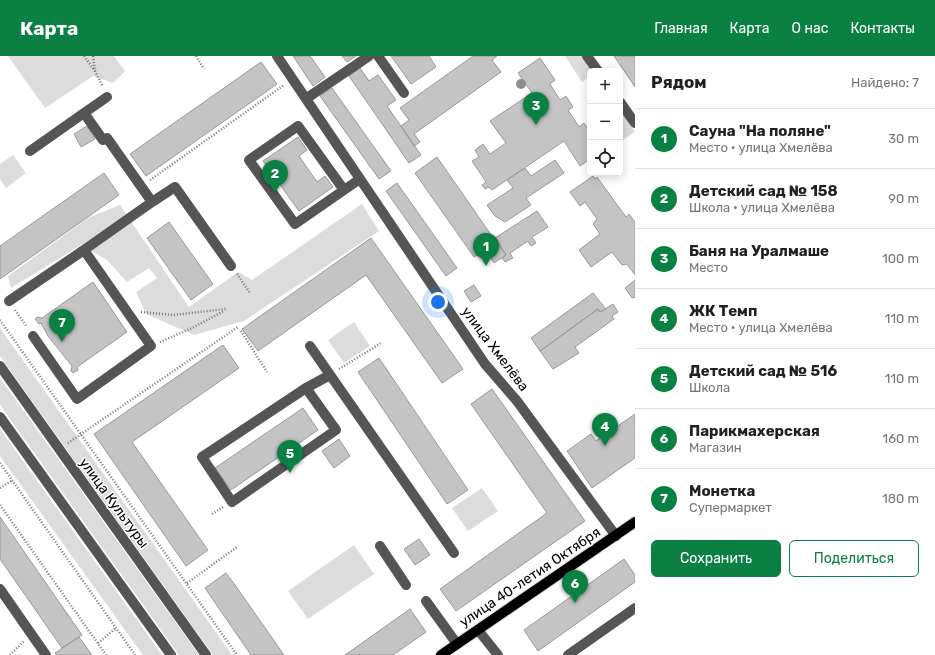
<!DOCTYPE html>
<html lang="ru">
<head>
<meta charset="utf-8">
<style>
	:root { --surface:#fff; --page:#f6f6f6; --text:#202124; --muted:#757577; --line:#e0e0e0; --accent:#0b8043 }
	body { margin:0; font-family:Rubik,sans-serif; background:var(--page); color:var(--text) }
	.controls { position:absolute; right:12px; top:12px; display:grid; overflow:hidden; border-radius:6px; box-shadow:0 2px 10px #0003 }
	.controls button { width:36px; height:36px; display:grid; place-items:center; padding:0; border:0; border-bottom:1px solid var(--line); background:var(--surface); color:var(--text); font:20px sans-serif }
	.you { position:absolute; left:438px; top:246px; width:14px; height:14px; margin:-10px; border:3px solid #fff; border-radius:50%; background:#1a73e8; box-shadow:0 0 0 6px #1a73e833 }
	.badge { display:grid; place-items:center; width:26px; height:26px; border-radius:50%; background:var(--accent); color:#fff; font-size:13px; font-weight:700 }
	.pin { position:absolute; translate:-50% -33px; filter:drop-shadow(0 1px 2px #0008) }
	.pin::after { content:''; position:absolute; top:21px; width:14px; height:12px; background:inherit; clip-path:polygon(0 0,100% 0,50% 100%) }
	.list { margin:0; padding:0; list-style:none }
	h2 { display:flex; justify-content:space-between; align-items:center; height:52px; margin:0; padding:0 16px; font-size:17px }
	h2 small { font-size:13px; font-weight:400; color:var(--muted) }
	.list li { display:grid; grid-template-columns:26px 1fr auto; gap:12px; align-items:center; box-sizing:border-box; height:60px; padding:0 16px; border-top:1px solid var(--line) }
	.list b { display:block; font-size:15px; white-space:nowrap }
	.list p { margin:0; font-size:13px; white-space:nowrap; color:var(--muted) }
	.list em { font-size:13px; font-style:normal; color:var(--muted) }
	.actions { display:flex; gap:8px; padding:12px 16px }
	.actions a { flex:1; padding:9px 0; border:1px solid var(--accent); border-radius:6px; text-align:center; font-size:14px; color:var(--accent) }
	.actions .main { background:var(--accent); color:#fff }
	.icon { flex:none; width:22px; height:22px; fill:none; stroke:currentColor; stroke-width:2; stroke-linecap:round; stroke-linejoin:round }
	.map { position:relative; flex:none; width:635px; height:599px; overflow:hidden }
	header { display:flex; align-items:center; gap:24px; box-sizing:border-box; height:56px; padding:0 20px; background:var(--accent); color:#fff }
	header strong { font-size:19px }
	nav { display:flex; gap:22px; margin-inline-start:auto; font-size:14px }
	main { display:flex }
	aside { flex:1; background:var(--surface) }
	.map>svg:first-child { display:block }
</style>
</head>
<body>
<header>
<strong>Карта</strong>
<nav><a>Главная</a><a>Карта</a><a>О нас</a><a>Контакты</a></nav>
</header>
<main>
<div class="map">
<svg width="635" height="599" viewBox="0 0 635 599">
	<rect width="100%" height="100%" fill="#fff"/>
	<path fill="#dcdcdc" d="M8,0h106l11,15 -12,12 -20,-7 -48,32z
		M565,0h17l11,15h-3v5l-8,6z
		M620,54l15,22 -12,8 -3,-4z
		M13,99l13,18 -20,15 -6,-9v-15z
		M362,148l17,27 -135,90 -50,14 -48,-21 -10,-22 21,-14 -8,-10 -22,14 -20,-22 -26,-15 -70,43 -3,-12 80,-58 32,-13 69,102 49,-35 14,8z
		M354,266l16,24 -26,17 -16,-23z
		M0,272l232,327h-19l-213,-299z
		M0,322l199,277h-20l-179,-250z
		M0,373l162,226h-19l-143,-199z
		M482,432l16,23 -30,20 -16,-23z
		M354,489l20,29 -66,45 -20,-28z"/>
	<path fill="#c4c4c4" stroke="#999" d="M293,0h17l15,21 -12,9z
		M342,0h14l-9,6z
		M391,0h38l7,11 -25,17z
		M473,0h24l-5,4 9,12 -87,62 6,8 -6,4 -13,-20 8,-6 -9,-12z
		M614,0h21v31z
		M540,2l15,22 -5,4 10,16 6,-4 7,11 -5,3 11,17 5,-4 6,9v27l-10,7 -16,-25 -72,49 -3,-3 -4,2 -3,-4 4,-3 -14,-21 7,-4 -4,-7 8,-6 7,10 16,-11 -16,-22 42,-28 -14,-20z
		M261,6l16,22 -131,92 -16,-22z
		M360,12l9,13 9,-6 18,25 -9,6 34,49 -12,8 -60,-87z
		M332,32l59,83 -12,8 -59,-83z
		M87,70l8,13 -14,8 -7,-13z
		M298,81l9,13 -8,6 18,26 8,-6 8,11 -34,24 -36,-50z
		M437,101l59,85 -22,15 -59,-84z
		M555,104l9,13 -38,25 5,7 -26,17 -10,-6 -8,-11 26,-17 -6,-8 18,-12 6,8z
		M104,117l15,22 -119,84v-33z
		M593,120l2,3 2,-2 29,40 3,-3 6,8v53l-8,-11 -5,1 -10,-13 -21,15 -12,-17 21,-16 -7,-10 4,-5 -12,-17 -5,4 -10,-14z
		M397,127l60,85 -11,8 -60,-85z
		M537,155l11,16 -16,10 4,6 -5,3 -3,-5 -18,12 3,5 -8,4 -3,-4 4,-3 -11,-17z
		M169,166l44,62 -22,16 -44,-62z
		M371,182l92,131 -21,14 -76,-108 -108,76 -16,-22z
		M497,186l9,13 -12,8 -8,-13z
		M635,224v17l-3,1 -7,-10z
		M93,226l34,50 -50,35 1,3 -5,3 -2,-2 1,-5 -24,-30 -7,-13 -2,1 -4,-5 2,-2 5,1z
		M474,229l7,11 -10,6 -7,-11z
		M593,237l13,16 -6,3 -2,-3 -58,42 -9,-13z
		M613,248l5,8 -6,4 2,3 -39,28 4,6 -26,16 -13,-18 58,-42 2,3z
		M223,289l16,23 -107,74 76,108 -22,16 -92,-132z
		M379,302l89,132 -21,14 -89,-132z
		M492,333l93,132 -129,90 -16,-22 107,-76 -76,-109z
		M303,352l15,22 -87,60 -16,-22z
		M635,358v44l-43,30 -25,-37 24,-17 5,7z
		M339,383l11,17 -16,12 -12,-17z
		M0,461l82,118 -20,13 -62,-89z
		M419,483l11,16 -15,10 -11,-16z
		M624,503l11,16v7l-97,69 -14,-21z
		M226,517l9,12 49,70h-33l-46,-67z
		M410,553l16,23 -33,23h-48z
		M79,581l13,18h-35l-2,-2z"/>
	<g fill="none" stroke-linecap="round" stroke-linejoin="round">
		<g stroke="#dbdbdb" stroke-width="12">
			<path id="major" d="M441,599l194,-133"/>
		</g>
		<path stroke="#777" stroke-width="2.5" stroke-dasharray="1 2" stroke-linecap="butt" d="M84,0l11,15
			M93,0l2,15 8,16
			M196,0l8,13
			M150,124l134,-95
			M237,218l13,19
			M15,254l12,17
			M141,256l32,3 53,-6
			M0,264l237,335
			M241,275l26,41
			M160,286l32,-14 32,-17
			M339,313l42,-26
			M68,387l170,-116
			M0,407l135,192
			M0,432l13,-8
			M0,449l106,150
			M212,458l11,-7
			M187,527l50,-36
			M98,587l18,-15
			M10,599l14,-14"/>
		<path stroke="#555" stroke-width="10" d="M277,0l208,308 32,37 99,135
			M378,0l26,37
			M587,0l11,15
			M307,42l62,-42
			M620,46l15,21
			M84,57l23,-16
			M30,95l54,-38 19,27
			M344,134l-49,34 -46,-64 49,-34 46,64 16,-11
			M152,146l23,-15 56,79
			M9,245l75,-51
			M33,280l44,63 74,-53 -67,-96 68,-48 -45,-64
			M310,290l144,207
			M0,310l206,289
			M306,332l-104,69 30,45 104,-72 -30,-42 24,-13
			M0,361l171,238
			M380,490l26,39
			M0,533l46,66
			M426,545l31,43
			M478,574l20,25
			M568,599l67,-47"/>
		<use href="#major" stroke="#000" stroke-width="10"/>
	</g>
	<circle fill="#8f8f8f" cx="521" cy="28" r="5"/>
	<g text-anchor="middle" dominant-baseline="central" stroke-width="3" stroke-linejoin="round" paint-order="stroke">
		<g font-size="14" fill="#000" stroke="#fff">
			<text transform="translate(495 293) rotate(53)">улица Хмелёва</text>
			<text transform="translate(114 447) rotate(54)">улица Культуры</text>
			<text transform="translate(530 521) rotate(-34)">улица 40-летия Октября</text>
		</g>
	</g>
</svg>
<div class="controls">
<button>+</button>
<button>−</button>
<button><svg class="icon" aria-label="locate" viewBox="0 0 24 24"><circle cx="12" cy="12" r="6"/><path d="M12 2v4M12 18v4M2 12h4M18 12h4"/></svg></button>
</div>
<div class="you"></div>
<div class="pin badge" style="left:486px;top:210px">1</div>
<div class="pin badge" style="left:275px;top:137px">2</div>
<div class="pin badge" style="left:536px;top:69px">3</div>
<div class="pin badge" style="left:605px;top:390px">4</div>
<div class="pin badge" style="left:290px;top:417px">5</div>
<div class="pin badge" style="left:575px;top:547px">6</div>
<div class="pin badge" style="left:62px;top:286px">7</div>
</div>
<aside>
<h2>Рядом<small>Найдено: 7</small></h2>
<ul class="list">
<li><span class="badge">1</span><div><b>Сауна &quot;На поляне&quot;</b><p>Место · улица Хмелёва</p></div><em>30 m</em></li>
<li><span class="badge">2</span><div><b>Детский сад № 158</b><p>Школа · улица Хмелёва</p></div><em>90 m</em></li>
<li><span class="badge">3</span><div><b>Баня на Уралмаше</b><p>Место</p></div><em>100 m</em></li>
<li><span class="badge">4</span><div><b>ЖК Темп</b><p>Место · улица Хмелёва</p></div><em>110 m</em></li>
<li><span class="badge">5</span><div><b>Детский сад № 516</b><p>Школа</p></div><em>110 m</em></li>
<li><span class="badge">6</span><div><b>Парикмахерская</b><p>Магазин</p></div><em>160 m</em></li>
<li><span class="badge">7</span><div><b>Монетка</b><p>Супермаркет</p></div><em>180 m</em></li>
</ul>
<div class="actions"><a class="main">Сохранить</a><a>Поделиться</a></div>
</aside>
</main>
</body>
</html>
